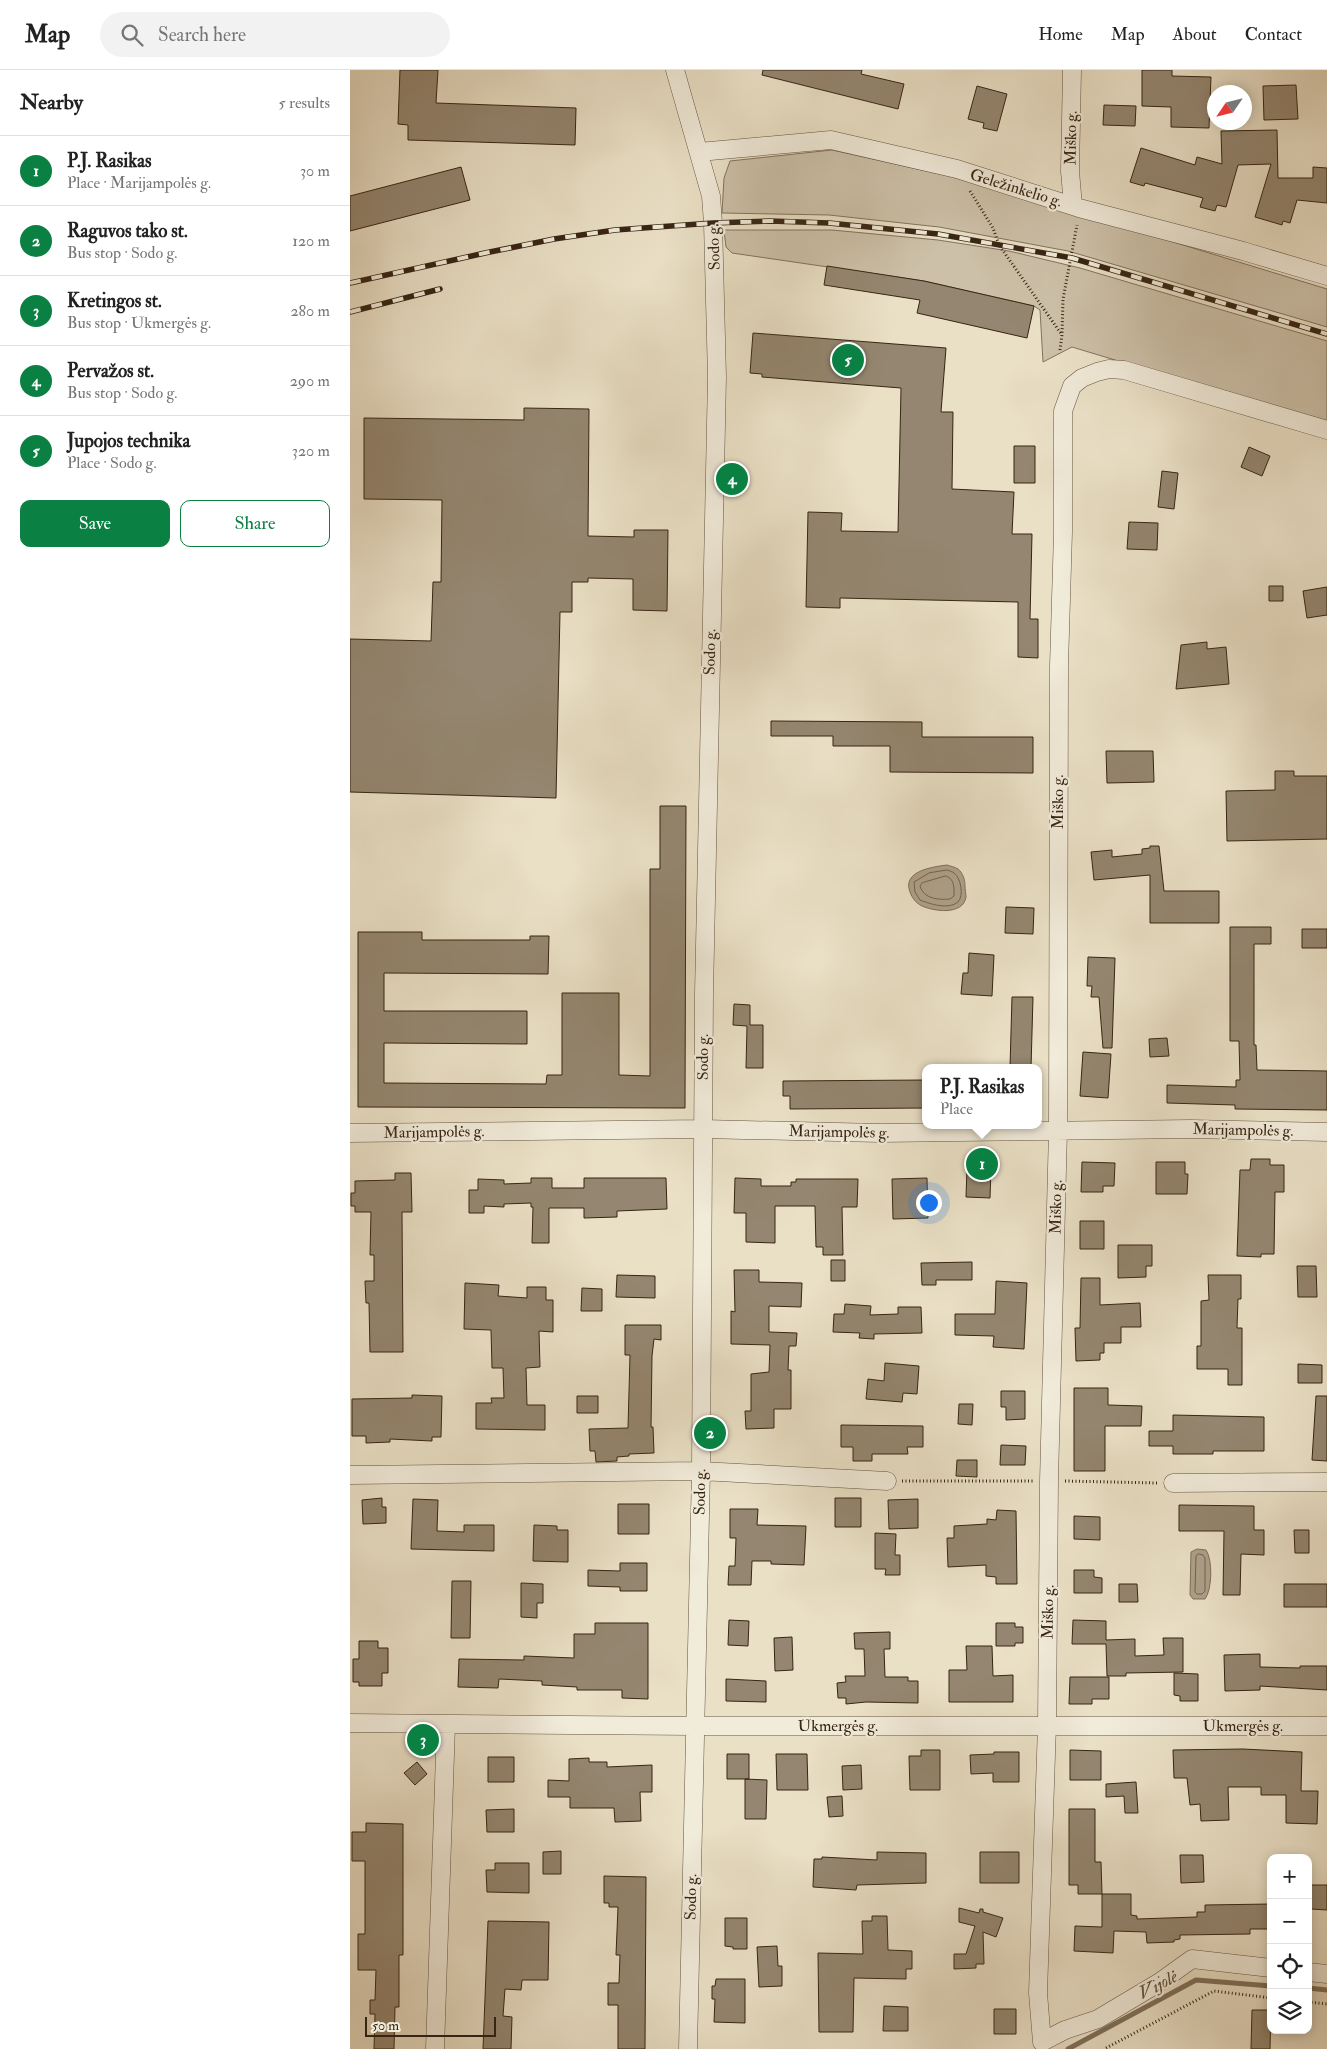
<!DOCTYPE html>
<html lang="en">
<head>
<meta charset="utf-8">
<style>
	:root { --surface:#fff; --page:#f2f2f2; --text:#222; --muted:#767676; --line:#e0e0e0; --accent:#0b8043 }
	body { margin:0; font-family:"IM FELL Double Pica",serif; background:var(--page); color:var(--text) }
	.controls { position:absolute; right:15px; bottom:15px; display:grid; overflow:hidden; border-radius:10px; box-shadow:0 2px 12px #0003 }
	.controls button { width:45px; height:45px; display:grid; place-items:center; padding:0; border:0; border-bottom:1px solid var(--line); background:var(--surface); color:var(--text); font:25px sans-serif }
	.compass { position:absolute; left:857px; top:15px; width:45px; height:45px; border-radius:50%; background:var(--surface); box-shadow:0 2px 12px #0003; rotate:235deg }
	.scale { position:absolute; left:15px; bottom:12px; width:131px; box-sizing:border-box; padding-left:5px; border:2px solid #372513; border-top:0; font-size:14px; line-height:18px; white-space:nowrap; color:#372513; -webkit-text-stroke:4px #f1ebda; paint-order:stroke }
	.you { position:absolute; left:578px; top:1132px; width:18px; height:18px; margin:-12px; border:4px solid #fff; border-radius:50%; background:#1a73e8; box-shadow:0 0 0 8px #1a73e833 }
	.badge { display:grid; place-items:center; width:32px; height:32px; border-radius:50%; background:var(--accent); color:#fff; font-size:16px; font-weight:700 }
	.pin { position:absolute; translate:-50% -50%; border:2px solid #fff; box-shadow:0 1px 5px #0006 }
	.popup { position:absolute; left:572px; top:994px; width:120px; height:65px; box-sizing:border-box; display:grid; place-content:center; border-radius:10px; background:var(--surface); filter:drop-shadow(0 1px 4px #0005); font-size:16px; white-space:nowrap; color:var(--muted) }
	.popup b { font-size:19px; color:var(--text) }
	.popup::after { content:''; position:absolute; left:50%; top:100%; margin-left:-10px; border:10px solid transparent; border-top-color:var(--surface) }
	.list { margin:0; padding:0; list-style:none }
	h2 { display:flex; justify-content:space-between; align-items:center; height:65px; margin:0; padding:0 20px; font-size:21px }
	h2 small { font-size:16px; font-weight:400; color:var(--muted) }
	.list li { display:grid; grid-template-columns:32px 1fr auto; gap:15px; align-items:center; box-sizing:border-box; height:70px; padding:0 20px; border-top:1px solid var(--line) }
	.list b { display:block; font-size:19px; white-space:nowrap }
	.list p { margin:0; font-size:16px; white-space:nowrap; color:var(--muted) }
	.list em { font-size:16px; font-style:normal; color:var(--muted) }
	.actions { display:flex; gap:10px; padding:15px 20px }
	.actions a { flex:1; padding:11px 0; border:1px solid var(--accent); border-radius:10px; text-align:center; font-size:18px; color:var(--accent) }
	.actions .main { background:var(--accent); color:#fff }
	.icon { flex:none; width:28px; height:28px; fill:none; stroke:currentColor; stroke-width:2; stroke-linecap:round; stroke-linejoin:round }
	.map { position:relative; flex:none; width:977px; height:1979px; overflow:hidden }
	header { display:flex; align-items:center; gap:30px; box-sizing:border-box; height:70px; padding:0 25px; background:var(--surface); border-bottom:1px solid var(--line) }
	header strong { font-size:24px }
	nav { display:flex; gap:28px; margin-inline-start:auto; font-size:18px }
	.search { width:350px; height:45px; background:var(--page); display:flex; align-items:center; gap:12px; box-sizing:border-box; padding:0 18px; border-radius:28px; color:var(--muted); font-size:19px }
	main { display:flex }
	aside { flex:1; background:var(--surface) }
	.map>svg:first-child { display:block }
</style>
</head>
<body>
<header>
<strong>Map</strong>
<div class="search"><svg class="icon" aria-label="search" viewBox="0 0 24 24"><circle cx="10" cy="10" r="6"/><path d="M15 15l6 6"/></svg>Search here</div>
<nav><a>Home</a><a>Map</a><a>About</a><a>Contact</a></nav>
</header>
<main>
<aside>
<h2>Nearby<small>5 results</small></h2>
<ul class="list">
<li><span class="badge">1</span><div><b>P.J. Rasikas</b><p>Place · Marijampolės g.</p></div><em>30 m</em></li>
<li><span class="badge">2</span><div><b>Raguvos tako st.</b><p>Bus stop · Sodo g.</p></div><em>120 m</em></li>
<li><span class="badge">3</span><div><b>Kretingos st.</b><p>Bus stop · Ukmergės g.</p></div><em>280 m</em></li>
<li><span class="badge">4</span><div><b>Pervažos st.</b><p>Bus stop · Sodo g.</p></div><em>290 m</em></li>
<li><span class="badge">5</span><div><b>Jupojos technika</b><p>Place · Sodo g.</p></div><em>320 m</em></li>
</ul>
<div class="actions"><a class="main">Save</a><a>Share</a></div>
</aside>
<div class="map">
<svg width="977" height="1979" viewBox="0 0 977 1979">
	<rect width="100%" height="100%" fill="#eae0c6"/>
	<filter id="stains"><feTurbulence type="fractalNoise" baseFrequency=".004" numOctaves="4"/><feColorMatrix values="0 0 0 0 .2 0 0 0 0 .09 0 0 0 0 .02 0 0 0 .5 -.17"/></filter>
	<radialGradient id="worn" r=".72"><stop offset=".6" stop-color="#630" stop-opacity="0"/><stop offset="1" stop-color="#630" stop-opacity=".3"/></radialGradient>
	<path fill="#ccc0a8" stroke="#82725e" d="M482,80l117,26 126,36 252,77v38l-259,-76 -129,-24 -110,-12 -107,-2 2,-35 6,-17z
		M374,160h108l106,10 71,11 71,17 247,73v83l-255,-77 -29,15 -3,-52 -6,-4 -110,-25 -192,-28 -6,-6z"/>
	<path fill="#ada089" stroke="#7e6f5a" d="M597,795c3,1 8,2 11,4 5,4 7,11 7,17 0,3 1,8 1,11 -3,19 -33,14 -44,9 -6,-3 -10,-8 -12,-14 -8,-21 22,-25 37,-27z
		M847,1479l9,1c7,10 6,40 -1,49h-12l-3,-4 1,-43z"/>
	<g fill="none" stroke-linecap="round" stroke-linejoin="round">
		<path stroke="#72624e" stroke-width="1" d="M597,800c1,0 6,2 7,3 7,5 10,23 4,29 -10,8 -28,2 -38,-2l-5,-8 -1,-10 15,-9z
			M596,806c9,3 8,12 8,20l-4,3c-12,1 -26,0 -30,-13l2,-3z
			M849,1484l4,1 2,3v33l-3,3h-5l-2,-2 1,-36z"/>
		<path stroke="#7e6f5a" stroke-width="5" d="M958,1918l19,2
			M718,1979l128,-69 75,6"/>
	</g>
	<path fill="#948670" stroke="#372513" d="M50,0h38l-2,33 140,5 -1,37 -167,-5v-15l-10,-1z
		M413,0h99l-1,4 43,10 -6,25 -136,-34z
		M792,0h30v6l39,1 -2,51 -38,-1v-20l-29,-1z
		M946,15l2,34 -34,1 -1,-34z
		M627,16l30,8 -10,37 -14,-3 1,-5 -16,-4z
		M754,35l32,1 -1,20 -32,-1z
		M927,60l1,48h35v-11l14,1v35l-30,-3 -7,23 -7,-2 -1,4 -27,-8 16,-53 -33,1 -12,42 -9,-2 -2,6 -15,-4 3,-9 -58,-15 -1,3 -14,-4 11,-34 54,17 2,-8 25,7 -1,-33z
		M111,97l9,33 -120,31v-35z
		M477,196l97,15 110,25 -7,32 -110,-25 3,-13 -96,-15z
		M403,263l193,15 -5,64h12l-1,77 62,3 -2,42h20l-2,85h8v39l-20,-1v-55l-178,-4v10l-34,-1 2,-95 34,1 -1,18 57,1 3,-144 -139,-11v-3l-12,-1z
		M174,338l65,1 -1,127 46,1v-7h34l-1,81 -34,-1v-31l-45,-1v4h-16v30h-12l-4,186 -206,-6v-153l81,2 2,-59h8l1,-82 -78,-1v-81l160,2z
		M664,376h21v37h-21z
		M899,377l21,9 -8,20 -21,-9z
		M812,401l16,2 -4,36 -16,-2z
		M779,452l29,1 -1,27 -30,-1z
		M919,516h14v15h-14z
		M977,517v28l-20,3 -4,-27z
		M857,572v7l19,-2 3,37 -53,5 5,-44z
		M421,651l151,1v15h111v36l-143,-1v-26h-57v-10h-62z
		M756,681h47l1,31 -47,1z
		M925,701h19v5h33v63l-100,2 -1,-50 49,-1z
		M310,736h26l-1,302 -327,-1v-175h64v8h108v-4h19l-1,38 -164,-1v38h143v33l-143,-1v40l162,1 1,-9h15v-82h57v82l31,1v-207h10z
		M800,776h9l5,45h55v32h-69v-48l-56,5 -3,-28 21,-2v7l30,-3v-5l8,-1z
		M656,837l28,1 -1,26 -28,-1z
		M880,857h41v17h-17v101h2l1,25 70,1v39l-92,-1v-4l-68,-2v-18l69,2v-7h4l-1,-39h-9z
		M952,859h25v19h-25z
		M619,883l25,2 -2,41 -31,-2 2,-21h5z
		M738,887l27,1 -3,90h-9l-4,-51h-8l1,-11h-5z
		M662,927h21l-2,71h-21z
		M384,934l16,1v20h13v43h-17l1,-42 -14,-1z
		M817,968l2,18 -19,1 -1,-18z
		M733,982l28,2 -3,44 -28,-2z
		M576,1010v28l-136,1v-13h-7v-15z
		M901,1089h19v6h14v27h-9l-1,62h-13v3l-24,-1 3,-86h10z
		M732,1092l33,1 -1,23h-11v6h-22z
		M806,1092h29v12h3l-1,20h-31z
		M617,1098h24l-1,30 -24,-1z
		M45,1103h16l1,39h-10l1,140h-33l-1,-49h-3l-1,-22h9v-26h-4l1,-43h-16v-6h-4v-13h4v-12l40,-1z
		M181,1108h21v10h32v-10h82l1,31 -50,2v6l-33,1v-10h-35v35h-17l1,-36h-2v-4l-27,1v3l-20,-1v7h-15v-23h9v-11l26,1v4l27,-1z
		M385,1108l26,1v7h30v-4h5v-3h62l-1,28h-15l1,48h-20v-8h-7l-1,-41h-40v37l-29,-1v-29h-12z
		M577,1108l1,40 -35,1 -1,-40z
		M730,1151h24v28h-24z
		M768,1175h34v21h-6v11l-28,1z
		M481,1190h14v21h-14z
		M622,1192v18h-36v5h-14l-1,-22z
		M947,1196h19l1,31h-19z
		M384,1200h25v12l43,1 -1,24 -32,-1v26l28,1 -1,13h-7l-1,24h3v39h-17v19l-28,1 -1,-18h6v-37l18,-2 1,-27 -39,-1v-33l4,1z
		M267,1205l38,1v22l-39,-1z
		M858,1205h33v24h-3l-1,29h5v57h-14v-16h-31v-23h4v-45l8,-1z
		M731,1208h19v27l40,-2 1,24h-20v16h-17v10h-4v7l-24,1 -1,-33h5z
		M646,1211l31,2 -3,66 -31,-2 1,-11 -39,-1v-21h40z
		M115,1213l34,2 -1,11 29,2v-11h19v13h7v32l-14,-1 1,36 -14,1 1,37h18v25l-69,-1v-26h16l-1,-5h13l-1,-30h-11l-1,-38 -27,-1z
		M232,1218l20,1v22h-21z
		M495,1234l26,2 -1,9 28,-1v-7h23l1,26 -48,1v5l-15,-1 1,-5 -27,-1 1,-18h10z
		M275,1255h36v15l-7,-1 -2,17 -1,71h2l1,26 -25,1v2l-12,1v4l-21,1 -1,-11h-5l-1,-22 39,-1 2,-73h-5z
		M535,1293l34,3 -2,28 -14,-1 -1,9 -36,-3 2,-20 16,2z
		M948,1294l24,1v18h-24z
		M724,1318h34v17l34,1 -1,20h-36v45h-31z
		M651,1321h24v28l-19,1v-13h-5z
		M62,1325l30,1 -1,41h-9v4l-42,-2v3l-24,1v-7h-14v-37l60,-1z
		M227,1326h21v17h-21z
		M966,1326h11v65l-15,-1z
		M609,1334h14l-1,21 -14,-1z
		M823,1345l91,2v34h-51v3h-40v-8h-24v-15h24z
		M491,1355l82,1v21h-16l1,7h-36v7h-19v-14h-12z
		M651,1375l25,1 -1,19h-25z
		M607,1390h20v17l-21,-1z
		M32,1428v9h4v16l-23,1 -1,-24z
		M485,1428h26v29h-26z
		M63,1429l25,1 -1,31 27,1v-7h30v26l-83,-2z
		M568,1429v29l-29,1 -1,-29z
		M268,1434h31v30h-31z
		M829,1435l75,1v24h10v25l-23,-1 -1,41h-17l1,-64h-45z
		M380,1439h28l-1,16 49,1 -2,39 -33,-1v-3h-19l-1,24h-23l1,-19h6l1,-28h-6z
		M647,1440l19,1 1,73h-21v-7l-10,-1v-11l-38,2 -1,-29h7v-12l33,-2v-5l9,1z
		M724,1446l26,1v23l-26,-1z
		M184,1455l23,1v4h11v32l-35,-1z
		M944,1460h15v23h-14z
		M525,1463l21,1 -1,21h5v20h-15l1,-6h-11z
		M270,1493h27v28h-27v-4l-32,-1v-16l32,1z
		M724,1500h20v7l8,1v15h-28z
		M102,1511h19l-1,57h-19z
		M171,1513l22,1v19h-6v15l-16,-1z
		M769,1514h18l1,18h-19z
		M934,1514h43v23h-43z
		M379,1550l20,1 -1,25 -20,-1z
		M723,1550l33,1v19l29,-1v17l29,-1 -1,-17h20v34l-57,1v3h-19l-1,-32h-34z
		M245,1553h53v76l-26,-1v-8h-45v-3l-35,-2v-4l-43,-2 -1,9 -40,-1 1,-28 65,1v-4l50,2v-24h21z
		M646,1553h19v4h8v16h-8v3h-19z
		M540,1562v17h-6l1,28h23v4h10v22l-52,-1 -20,2v-6h-8l-1,-15 9,-1 -1,-6h20l-1,-27h-9l-1,-16z
		M442,1567l1,33 -18,1 -1,-33z
		M9,1571h19v7h10v25h-6v13h-23v-4h-6v-23h6z
		M616,1576h26l1,30 20,-1v27h-64v-32h18z
		M910,1584v13l40,1v-2h27v24l-67,-4v4l-35,1 -1,-36z
		M824,1603l24,1v27h-18v-5l-6,-1z
		M720,1607h39v22h-17v5h-23z
		M376,1609l40,2v21l-40,-1z
		M893,1679l59,3 -1,39h17l-1,33 -31,-1v-28h-25v-8h-33l1,33 -28,1 -1,-17 -10,1 -3,-27h-13l-1,-28z
		M571,1680h19v40h-30l-1,-34h12z
		M720,1680l31,1v29h-31z
		M644,1682h25v30h-26v-9l-22,1 -1,-19 24,-1z
		M377,1684h22v25h-22z
		M426,1684h31l1,36h-31z
		M138,1687h26v25h-26z
		M239,1688v4h18v5l45,-2v27h-12l1,29 -26,1 -1,-14h-44v-11h-22v-17l21,1v-22z
		M67,1692l10,12 -12,11 -11,-12z
		M511,1695l1,24 -19,1 -1,-24z
		M395,1709l22,1 -1,39h-21z
		M786,1712l2,31h-13l-1,-17 -18,1v-13z
		M492,1726l1,20 -14,1 -2,-20z
		M164,1739v23h-27l-1,-22z
		M719,1739h26v53h6l1,32h-24v-9h-9z
		M16,1753l37,1v131h-4v52h-4l-1,42h-20l1,-35h-5v-14h5l1,-30h-18v-36h7v-73h-13v-29h14z
		M211,1781v23h-18v-22z
		M527,1782l49,1v30l-69,2 -1,5 -43,-3 1,-28h8v-2l55,3z
		M630,1782h39v31h-39z
		M830,1785h23l1,27 -23,1z
		M145,1793h34v30l-42,-1 -1,-22h9z
		M254,1806l42,1 -1,172h-27v-44h-10v-22h11l1,-28h-4l2,-48h-9v-4h-5z
		M961,1815h16v25l-16,-1z
		M752,1824h29v21l6,1v3l60,-2v-5h8v-7l66,-1v25h-21v5l-70,1v4l-6,1v2l-27,1 -1,-11 -32,-1 -1,22 -39,-2 1,-25 27,1z
		M609,1838l20,5 1,-4h3v3l20,6 -7,19 -13,-5 1,32h-8v4l-22,1v-15h12l9,-28 -16,-4z
		M522,1846h15l1,34 24,1v18h-6v10l-52,-1 -1,54h-34l-1,-79 45,1 -1,-33h10z
		M375,1848h22v31h-14v-2l-8,-1z
		M138,1851l61,1 -1,58h-26l-1,10 -16,-1 -2,27 9,1 -1,32h-28z
		M427,1876l1,20h4v20l-23,1 -2,-40z
		M366,1909h29v44l-31,-1 1,-23h-3v-13h3z
		M534,1936l24,1v24h-25z
		M644,1939h22v25h-22z
		M902,1940h19l-1,39h-19z"/>
	<g fill="none" stroke-linecap="round" stroke-linejoin="round">
		<g stroke="#645440" stroke-width="19">
			<path id="minor" d="M325,0l36,126 2,27 4,154 -13,617 -3,477 -13,578
				M722,0l-2,101 3,35
				M349,82l132,-12 126,29 122,39 164,43 84,25
				M0,1063l353,-4 177,4 310,-4 137,3
				M0,1405l351,-4 186,10
				M823,1413l154,-1
				M0,1653l344,3h633
				M921,1898l-79,-9 -32,23 -62,37 -33,11 -23,12 -4,-49 9,-268 2,-244 9,-351 1,-464 4,-134v-121l9,-25 10,-8 15,-6 12,-3 15,1 203,60
				M958,1902l19,2
				M85,1979l11,-324"/>
		</g>
		<path stroke="#372513" stroke-width="3" stroke-dasharray="1 2.5" stroke-linecap="butt" d="M620,121l23,37 6,17 63,90
			M710,280l2,-15 1,-36 14,-74
			M552,1411h131
			M715,1411l93,2
			M958,1932l19,2
			M756,1978l108,-57 57,7"/>
		<use href="#minor" stroke="#f1ebda" stroke-width="18"/>
		<g stroke="#372513" stroke-width="5.5">
			<path id="rail" d="M0,213l135,-30 69,-14 61,-9 98,-7 57,-2 59,2 109,11 134,24 255,76
				M0,242l90,-23"/>
		</g>
		<use href="#rail" stroke="#f1ebda" stroke-width="4" stroke-dasharray="11" stroke-linecap="butt"/>
	</g>
	<g text-anchor="middle" dominant-baseline="central" stroke-width="4.5" stroke-linejoin="round" paint-order="stroke">
		<g font-size="16" fill="#372513" stroke="#f1ebda">
			<text transform="translate(721 68) rotate(-89)">Miško g.</text>
			<text transform="translate(666 118) rotate(17)">Geležinkelio g.</text>
			<text transform="translate(364 177) rotate(-92)">Sodo g.</text>
			<text transform="translate(360 582) rotate(-89)">Sodo g.</text>
			<text transform="translate(708 732) rotate(-90)">Miško g.</text>
			<text transform="translate(353 987) rotate(-90)">Sodo g.</text>
			<text transform="translate(893 1060) rotate(1)">Marijampolės g.</text>
			<text transform="translate(84 1062) rotate(-1)">Marijampolės g.</text>
			<text transform="translate(489 1062) rotate(1)">Marijampolės g.</text>
			<text transform="translate(706 1137) rotate(-89)">Miško g.</text>
			<text transform="translate(350 1422) rotate(-89)">Sodo g.</text>
			<text transform="translate(698 1542) rotate(-89)">Miško g.</text>
			<text x="488" y="1656">Ukmergės g.</text>
			<text x="893" y="1656">Ukmergės g.</text>
			<text transform="translate(341 1827) rotate(-89)">Sodo g.</text>
		</g>
		<g font-size="18" font-style="italic" fill="#60503c" stroke="#f1ebda">
			<text transform="translate(808 1915) rotate(-28)">Vijolė</text>
		</g>
	</g>
	<rect width="100%" height="100%" filter="url(#stains)"/>
	<rect width="100%" height="100%" fill="url(#worn)"/>
</svg>
<div class="controls">
<button>+</button>
<button>−</button>
<button><svg class="icon" aria-label="locate" viewBox="0 0 24 24"><circle cx="12" cy="12" r="6"/><path d="M12 2v4M12 18v4M2 12h4M18 12h4"/></svg></button>
<button><svg class="icon" aria-label="layers" viewBox="0 0 24 24"><path d="M12 4l9 5-9 5-9-5zM3 14l9 5 9-5"/></svg></button>
</div>
<svg class="compass" viewBox="-18 -18 36 36"><path d="M0-13l5 13h-10z" fill="#e53935"/><path d="M0 13l5-13h-10z" fill="#767676"/></svg>
<div class="scale">50 m</div>
<div class="you"></div>
<div class="pin badge" style="left:632px;top:1094px">1</div>
<div class="popup"><b>P.J. Rasikas</b>Place</div>
<div class="pin badge" style="left:360px;top:1363px">2</div>
<div class="pin badge" style="left:73px;top:1670px">3</div>
<div class="pin badge" style="left:382px;top:409px">4</div>
<div class="pin badge" style="left:498px;top:290px">5</div>
</div>
</main>
</body>
</html>
